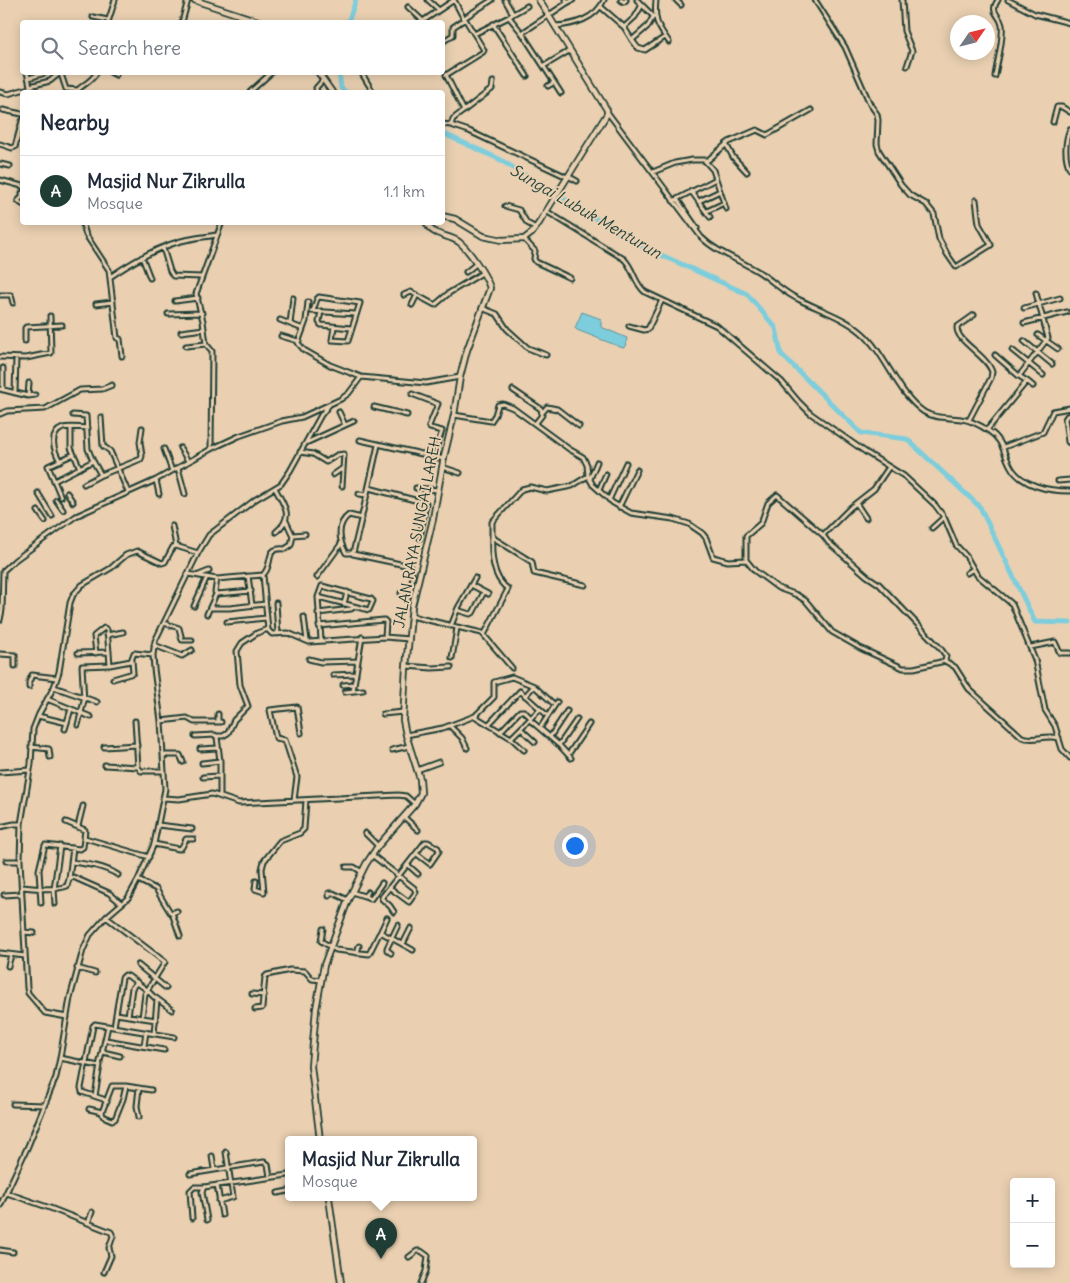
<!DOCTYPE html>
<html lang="en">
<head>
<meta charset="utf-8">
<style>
	:root { --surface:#fff; --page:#f2f2f3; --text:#1f2937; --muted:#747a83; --line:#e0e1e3; --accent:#1f3d34 }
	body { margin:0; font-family:Delius,sans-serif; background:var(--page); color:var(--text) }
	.controls { position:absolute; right:15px; bottom:15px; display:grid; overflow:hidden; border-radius:5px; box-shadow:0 2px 12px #0003 }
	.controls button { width:45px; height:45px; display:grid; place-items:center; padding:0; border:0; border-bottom:1px solid var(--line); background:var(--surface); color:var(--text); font:25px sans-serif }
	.compass { position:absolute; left:950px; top:15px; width:45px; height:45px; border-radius:50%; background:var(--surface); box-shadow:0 2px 12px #0003; rotate:55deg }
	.you { position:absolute; left:574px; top:845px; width:18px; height:18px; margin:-12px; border:4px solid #fff; border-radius:50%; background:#1a73e8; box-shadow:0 0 0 8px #1a73e833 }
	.badge { display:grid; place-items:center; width:32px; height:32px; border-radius:50%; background:var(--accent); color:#fff; font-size:16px; font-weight:700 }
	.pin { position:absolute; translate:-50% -41px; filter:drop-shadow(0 1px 2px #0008) }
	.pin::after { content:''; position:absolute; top:26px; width:18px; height:15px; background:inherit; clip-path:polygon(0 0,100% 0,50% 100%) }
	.popup { position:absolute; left:285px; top:1136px; width:192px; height:65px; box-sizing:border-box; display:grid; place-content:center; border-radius:5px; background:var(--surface); filter:drop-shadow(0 1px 4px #0005); font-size:16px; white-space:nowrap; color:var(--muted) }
	.popup b { font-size:19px; color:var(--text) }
	.popup::after { content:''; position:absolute; left:50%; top:100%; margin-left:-10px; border:10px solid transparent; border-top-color:var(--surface) }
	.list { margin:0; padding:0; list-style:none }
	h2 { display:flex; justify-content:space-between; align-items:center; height:65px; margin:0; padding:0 20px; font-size:21px }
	h2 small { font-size:16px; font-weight:400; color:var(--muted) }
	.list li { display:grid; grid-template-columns:32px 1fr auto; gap:15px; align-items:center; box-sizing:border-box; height:70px; padding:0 20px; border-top:1px solid var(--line) }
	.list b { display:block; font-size:19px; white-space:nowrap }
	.list p { margin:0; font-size:16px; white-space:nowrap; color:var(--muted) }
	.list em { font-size:16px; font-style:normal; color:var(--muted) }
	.icon { flex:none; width:28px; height:28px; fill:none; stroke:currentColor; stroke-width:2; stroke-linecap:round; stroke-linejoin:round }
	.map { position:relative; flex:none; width:1070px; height:1283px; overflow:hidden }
	.search { position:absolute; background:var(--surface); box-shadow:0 2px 12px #0003; left:20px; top:20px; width:425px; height:55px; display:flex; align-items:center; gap:12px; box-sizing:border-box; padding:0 18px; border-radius:5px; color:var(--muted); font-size:19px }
	.panel { position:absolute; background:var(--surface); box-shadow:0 2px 12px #0003; left:20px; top:90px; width:425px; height:135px; border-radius:5px }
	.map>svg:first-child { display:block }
</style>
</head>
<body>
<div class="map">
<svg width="1070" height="1283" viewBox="0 0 1070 1283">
	<rect width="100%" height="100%" fill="#ead0b1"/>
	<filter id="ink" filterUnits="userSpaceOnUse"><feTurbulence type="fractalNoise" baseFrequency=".02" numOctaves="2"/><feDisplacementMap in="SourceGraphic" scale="10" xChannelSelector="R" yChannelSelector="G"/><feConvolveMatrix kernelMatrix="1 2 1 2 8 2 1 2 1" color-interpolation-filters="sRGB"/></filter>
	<g filter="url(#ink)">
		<path fill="#7ecddc" stroke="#589399" d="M582,312l19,7v8l26,11 -2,9 -2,1 -46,-18 -2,-2z"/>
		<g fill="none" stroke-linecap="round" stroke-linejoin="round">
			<path stroke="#7ecddc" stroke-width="5" d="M348,22l8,-22
				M339,72l2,16 5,4
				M442,133l57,26 138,85 110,50 29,34 5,26 80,79 46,6 73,68 55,115 35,1"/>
			<g stroke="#1f3d34" stroke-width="7">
				<path id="street" d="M428,0l11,10
					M454,0l10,19
					M505,0l8,14 -4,3 13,16 45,-30
					M566,0l1,3 6,-3
					M621,0l3,2 2,-2
					M656,0c-2,21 1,25 13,42
					M676,0l5,5
					M815,0l30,47 25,57 7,10 1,6 -1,24 2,7 22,34 9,10 16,9 8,10 5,25 8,15 9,13 35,-22 -12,-21 -3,-24
					M902,0l2,31 8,20 -5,15
					M1008,0l27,14 35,9
					M642,5l12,12
					M408,7l15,14 31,-21
					M601,7l23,20 11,-10 7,-12 -5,-5
					M513,14l14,-8
					M93,17l15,3
					M464,18l28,-18
					M108,22l7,-22
					M182,22l6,-22
					M493,24l34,52
					M555,26c18,-1 41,-7 49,-26
					M624,27l8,13 16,-14 5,-9
					M522,33l39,60
					M474,34l35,-17
					M632,40l6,8 7,2 20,-13
					M442,42l11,-7v-8l12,-8 19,31 -1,2 -37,23 18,36
					M544,66l25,-15
					M27,72l3,14
					M110,72l6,3
					M361,72l12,20
					M61,74l5,15 12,1
					M995,76c2,-14 9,-37 7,-51 -2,-11 -13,-12 -4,-25
					M29,78l16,-5
					M548,86l5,-3
					M0,92l8,2 21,-6
					M29,92l1,-6 20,-5 11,-9
					M76,92c7,-9 14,-8 21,-20
					M250,92l22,-20
					M317,92l-1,-4 7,-8
					M3,110l19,4
					M608,113l93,124c16,16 39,23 58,35 14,9 25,21 41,28 20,10 43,17 61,32 24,20 37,63 63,80 12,7 24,5 37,7 10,1 19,6 28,12 14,9 14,21 21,34 10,21 39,26 60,26
					M1053,122l4,-15h5l8,5
					M442,124l9,1 18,6 98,46
					M451,125l2,-6 39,-30 1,-7
					M1070,129c-5,12 -6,28 0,40
					M0,144l12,4 3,-1 7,-26
					M726,144l7,13 14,15
					M705,161l8,9 13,39
					M0,164l10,2
					M653,172l22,-9 17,-3h16l21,-18 28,-12 10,5 44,-25
					M568,176l9,5
					M0,180l22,6
					M691,191l19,26
					M22,193v4l-4,4 4,3
					M677,199l20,29
					M673,201l43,-22
					M699,201l21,-10
					M505,206l14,4 8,13 9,5
					M546,211l78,48c10,10 10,24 21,33l72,34 65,56 16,19 12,12 57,40 37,23 31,29 9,12 12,28 10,11 11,19 35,29 23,56 10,50 10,16 7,23 8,9
					M707,211l17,-8
					M82,222l4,13 23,35 8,68 3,1 2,17
					M524,239l11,12 -1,8 2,3 34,16
					M163,248l7,23 3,5 29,1
					M142,257l8,21
					M466,272l10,-8
					M110,277c22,-15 45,-29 71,-36 12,-3 24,-4 36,-6
					M0,295h11l2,8
					M404,295l7,-3 24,13 14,-12 33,-20
					M175,301l23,-3
					M308,302l-2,19 -8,22 6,7 26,15 31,12 65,6 34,-6
					M96,304l17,-2
					M412,305l5,-10
					M482,308l15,6 10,15 21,19 18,7
					M1024,308l36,-10
					M311,311l44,3
					M313,311l4,-12 2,-2 41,6 -12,38 -16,-1 2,-13
					M321,311l-2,11 2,3 30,3
					M168,314l34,-1
					M280,320l23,9
					M1024,323l43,-11
					M290,324l3,-26
					M629,326l15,4 4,-1 14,-29
					M181,332l23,-3
					M1038,335l20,14
					M281,336l17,5
					M25,341v-13l1,-1 36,-2
					M1024,341l28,23
					M206,344l6,7 -1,98
					M186,346l20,-2 -3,-23 -7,-27 26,-72
					M1012,350l31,25
					M995,355l24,21
					M0,357l26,1 25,-5 -1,-37
					M3,368v22
					M1027,381l6,5
					M0,389l28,7 7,-1
					M513,390l28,19 1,6 -7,9
					M15,393l1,-35
					M412,394l26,10 -9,22 1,2 12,3 -6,18 2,9
					M28,396l1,-13
					M374,407l33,8
					M339,412l6,13
					M542,413l5,-6 10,2 22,17
					M0,414l7,-3 38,-2 35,-19 22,-1 10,-4
					M73,415l13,1 2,33 5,12
					M454,415l37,6 4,-6 3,-10 5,-1 10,4 56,41 14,8 4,8 1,11 5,9 20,18 18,10 42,6 16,5 13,9 4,5 7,19 15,4 18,-1 9,11 23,17 19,7 9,6 26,31 28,16 43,20h11l31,-7 10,6 14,22 53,48c13,5 23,-3 37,1
					M1070,415l-3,1 -2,3 3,23 2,1
					M101,417l2,29 7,5 18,41
					M969,420l22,-42 1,-6c-5,-17 -36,-30 -35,-45l17,-12
					M71,428v20l9,20
					M987,430l40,-49 -8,-5 29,-38 -12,-45
					M360,440l84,19
					M306,443l48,-22
					M1004,447l39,-15 10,-21 17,-3
					M180,448l8,13
					M164,449l8,22
					M300,452l13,2 13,8 11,-7 7,-1 -2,32
					M60,461c-6,-10 -12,-27 3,-33 6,-2 18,0 25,0
					M442,467l18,6
					M178,468l7,26
					M333,475l10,-7
					M590,479l7,-17
					M156,480l3,14
					M54,481l39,-20 8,14 40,-16 1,-3 -2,-14 2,-14
					M1058,481l12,-1
					M84,484l17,-9
					M275,488c9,18 20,28 1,44
					M369,488l57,15 -6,35
					M416,488l22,2
					M599,490l7,-16
					M38,493l14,23
					M67,493l6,9
					M359,494l8,1
					M61,497l-13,-31 24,-11
					M56,500l7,10
					M609,500l17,-37
					M856,503l10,15
					M619,507l18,-37
					M38,511l7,10
					M362,518l-13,-3c-13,9 -10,26 -3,38h7c9,-36 17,-72 25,-108
					M172,526l4,20
					M932,528l12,-11
					M293,535l12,-1
					M823,535l5,7 39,34 12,8 62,65 5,7 -1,5
					M353,554l57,12 3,10 -3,18
					M746,560v-24l15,-13 7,-20 9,-8 46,40 28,-28 23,-18 15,-22
					M967,573l6,-4
					M188,574l29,5 46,-4c12,-12 0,-28 22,-26l6,-4 2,-9 -7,-15
					M199,575l10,-4
					M263,575l5,55 4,4 16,-1 21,9 76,-5 24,2
					M248,576l4,29
					M317,577l24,-33
					M217,579l-2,13 2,2 34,-3
					M471,585l17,9
					M585,585l-51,-12 -2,-11 -37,-23 -3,-4v-13l30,-33 8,-2 17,4 25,-5 16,-10
					M401,593l10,1
					M318,597l51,13 4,-9 -2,-2 -49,-13 -4,11 3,43
					M276,603l2,31
					M344,604l3,-12
					M194,606l13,-29
					M210,608h20l35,-4
					M457,610l13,4 3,-1 11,-21
					M318,613l33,-4 3,-2
					M207,614l9,-20
					M411,616l71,17 30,35
					M304,617l3,24
					M0,620l2,-10 1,-39 12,-11 61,-44 80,-36 55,-31 28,-13 43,-15 20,-4 39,-18 8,-6 12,-16
					M227,622l39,-4
					M164,623l15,5 3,12h10
					M319,626l65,-6 2,2 -1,15
					M451,626l7,-18 17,-30
					M107,635l16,-3
					M484,635l24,-46c-16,-11 -17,-35 -16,-53
					M154,645l28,11 10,-6
					M1031,647l24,-5 5,11h10
					M78,653l31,-1 1,13 -28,1 2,35 -6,24
					M96,653l-2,-17 10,-8 3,2 2,22
					M0,654l15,1v11
					M452,658l5,-30
					M309,659l12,3 37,-1
					M110,665l21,-4 3,-8 19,2
					M406,666l26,2 19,-1
					M333,675l23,-1
					M113,679l20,-6 -1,-13
					M343,685l11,-1
					M29,687v-5l3,-7 25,3
					M54,687l43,15
					M353,691l9,-54
					M345,692l18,-2
					M525,696l9,-10
					M47,699l44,18
					M383,714l20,-2
					M38,716l29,7
					M476,717l35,21 29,-29
					M530,720l29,25 12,13
					M135,721l3,46
					M161,721l26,-3 7,4h27
					M218,722v-8
					M489,724l31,-33 28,25
					M450,726l12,12 5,10
					M540,728l17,-26
					M65,729l6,-20
					M521,729l14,13
					M500,732l20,-21h4l7,7
					M406,735l37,-7 32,-12 19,-19v-15l18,-5 22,9 21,19
					M195,736l20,-1 2,2 3,24v35
					M216,736h7l5,-3 6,-13 14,-14 -8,-21 -3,-34 5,-8 15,-10 11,-4
					M550,737l17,-26
					M511,738l13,12
					M559,745l18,-26
					M31,747l18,2 1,8
					M104,747l33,-2
					M200,749l18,-1
					M392,750l17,-4
					M163,755h17l3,7
					M568,755l21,-31
					M202,763l18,-2
					M105,765l33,2 3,4h23
					M417,770l22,-8
					M0,772l30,-2
					M203,777l16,-1
					M164,798l15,1 33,-5 27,9 159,-8 8,1 9,8
					M294,800l3,-23 -12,-37 -9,-2 -6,-28 27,-3 4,26
					M404,817l14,13
					M21,824l10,-60 2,-35 6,-15 15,-27 5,-15 11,-69 3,-8 9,-10 29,-17 15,-13 11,-4 25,12 3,-1 8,-15 3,-1 22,7
					M158,825l34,4
					M78,826l5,-20
					M0,827l14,-3h7l-1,37 7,127 1,5 17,20 22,4
					M365,833l13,13
					M85,838l64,19
					M154,844l25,5 3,-2 4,-8h7
					M372,855l42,33 2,4 -7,10 -19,-14
					M6,861h14
					M71,862c16,2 33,4 47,13
					M408,865l10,9
					M346,867h8l8,5
					M69,879l4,-31
					M138,880l18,9 14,23 2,1 5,-2
					M256,881l-1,8 9,3 -2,-23 2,-8 16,-20 20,-8 4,-4 2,-29
					M22,887c14,1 31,4 45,-1l2,-7 4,-2 36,16 12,10
					M352,892l12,4 4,-4
					M4,895l17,-1
					M329,896v-3h4l15,7
					M365,896l6,3 11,-16
					M41,903l-2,-33 6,-25 35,4 3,-2 2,-17 -19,-8
					M55,904l-1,-15 6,-43
					M394,912l-4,-6 -8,-7v-2l43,-55h3l10,6 1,3 -9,13 -13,-10
					M172,913l8,23
					M106,917l59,45 -20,32 -3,24
					M323,929l-2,12 15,9 33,4 10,-20 3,-1 31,17
					M24,932l10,1
					M380,933l7,-15
					M403,944l8,-16
					M0,953l25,3
					M357,953l2,-7
					M391,953l-4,-3v-2l11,-23
					M138,965l28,23
					M8,966l3,-11
					M77,968l18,5
					M252,994l12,1
					M156,998l16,12
					M255,1009l7,-1 3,-31 2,-2 23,-5 15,1 7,8 9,1
					M116,1014l6,-36 3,-3 3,1 19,14 10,10 -3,34
					M128,1016l4,-28 5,-6
					M114,1027l2,-13 40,6
					M106,1040l58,10
					M144,1046l2,-14
					M103,1052l17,4
					M60,1058l39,8 9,-40
					M126,1086h-14l-10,26 1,4 9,4 3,-1 8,-20 3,-13 25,4
					M139,1088l-2,18 2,11
					M95,1096l5,-31
					M107,1102l-4,-3 -21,-7 -1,-4 12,-62 2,-2 79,13
					M13,1104l31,1
					M89,1109l13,3
					M212,1156l2,13
					M190,1174l74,-12 4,2 2,13
					M217,1185l5,30
					M7,1193l43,15 61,24 2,4 -4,12 2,8 -7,16
					M278,1193l10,-2
					M219,1201l14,-4 -7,-45
					M0,1206l28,-60 28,-69 4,-19 10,-60 13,-48 7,-15 16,-18 22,-19 10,-18 16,-36 11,-55 -4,-68 -7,-52 -1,-14 2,-14 43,-88 11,-18 47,-36 25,-15 9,-13 31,-56 8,-10
					M192,1218l-2,-27 4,-4h10
					M207,1220l-5,-28 2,-5 84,-12
					M88,1223l4,-11
					M0,1250l13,2
					M409,1257l8,-6h4l7,5 -2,15 -5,12"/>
			</g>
			<g stroke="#1f3d34" stroke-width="8">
				<path id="secondary" d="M194,0l67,22
					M318,72l14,20
					M442,216l13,3 28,17 19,4 22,-1 8,-6 7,-10 68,-109v-4l-68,-110
					M320,1140l-9,-74 5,-57 8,-44 24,-65 18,-36 12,-18 37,-42 6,-11 -1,-14 -14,-44 -3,-15 3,-53 6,-61 21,-87 11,-62 10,-42 6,-38 7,-27 23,-62c-4,-13 -21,-38 -31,-46 -11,-8 -27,-5 -33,-20
					M329,1198l12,85"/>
			</g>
			<use href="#street" stroke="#ead0b1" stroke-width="3"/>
			<use href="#secondary" stroke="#ead0b1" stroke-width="4.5"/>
		</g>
	</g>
	<g text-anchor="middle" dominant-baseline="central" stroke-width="4" stroke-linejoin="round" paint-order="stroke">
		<g font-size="15" fill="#1f3d34" stroke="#ead0b1">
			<text transform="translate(417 532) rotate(-79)">JALAN RAYA SUNGAI LAREH</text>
		</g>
		<g font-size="16" font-style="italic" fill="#24443c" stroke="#ead0b1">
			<text transform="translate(586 211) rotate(30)">Sungai Lubuk Menturun</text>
		</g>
	</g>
</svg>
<div class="controls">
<button>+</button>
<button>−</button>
</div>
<svg class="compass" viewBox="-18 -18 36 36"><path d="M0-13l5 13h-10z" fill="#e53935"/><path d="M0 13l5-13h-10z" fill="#747a83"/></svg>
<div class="you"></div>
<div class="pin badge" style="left:381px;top:1259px">A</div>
<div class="popup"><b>Masjid Nur Zikrulla</b>Mosque</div>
<div class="search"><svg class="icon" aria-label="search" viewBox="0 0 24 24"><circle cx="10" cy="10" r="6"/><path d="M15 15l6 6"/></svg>Search here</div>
<section class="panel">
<h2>Nearby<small></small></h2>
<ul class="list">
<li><span class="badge">A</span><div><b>Masjid Nur Zikrulla</b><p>Mosque</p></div><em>1.1 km</em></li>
</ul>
</section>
</div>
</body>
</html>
